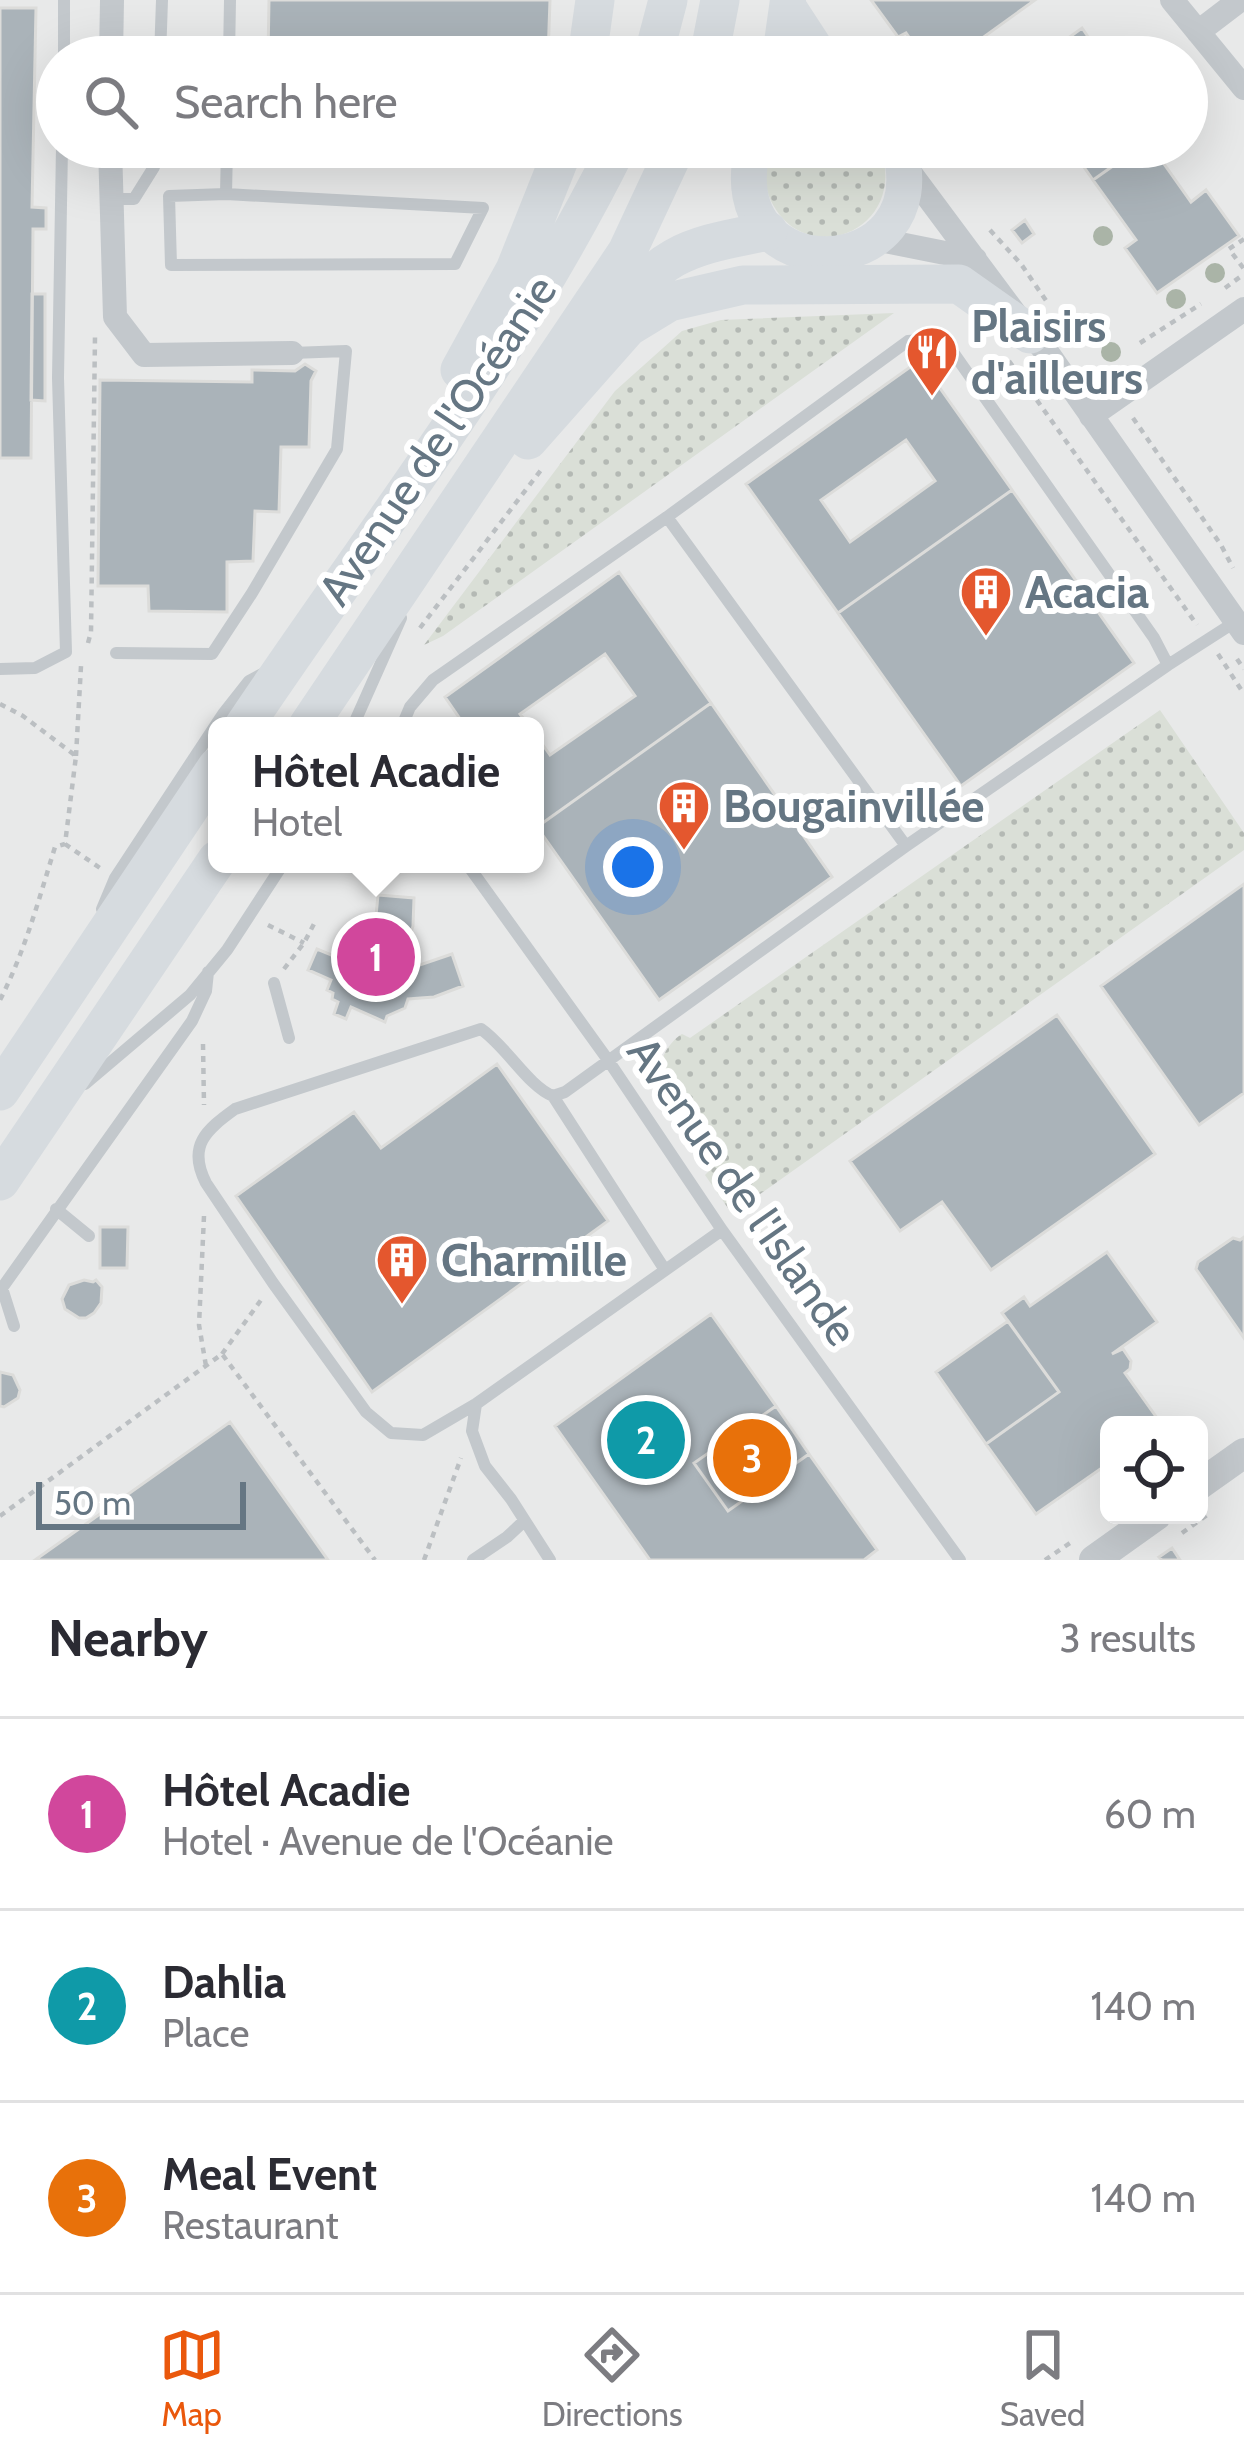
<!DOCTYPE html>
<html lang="en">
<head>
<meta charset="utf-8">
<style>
	:root { --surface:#fff; --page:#f7f7f7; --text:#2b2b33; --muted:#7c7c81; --line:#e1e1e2; --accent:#ea580c }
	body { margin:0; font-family:Cabin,sans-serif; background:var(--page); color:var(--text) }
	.controls { position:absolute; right:36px; bottom:36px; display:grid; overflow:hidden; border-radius:18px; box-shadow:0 12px 48px #0002 }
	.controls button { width:108px; height:108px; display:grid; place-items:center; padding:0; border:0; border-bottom:3px solid var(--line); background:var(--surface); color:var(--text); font:60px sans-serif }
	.scale { position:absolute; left:36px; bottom:30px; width:210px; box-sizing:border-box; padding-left:12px; border:6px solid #657683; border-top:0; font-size:33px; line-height:42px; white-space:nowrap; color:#657683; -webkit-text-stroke:9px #fff; paint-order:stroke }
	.you { position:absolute; left:633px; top:867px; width:42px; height:42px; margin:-30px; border:9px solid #fff; border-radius:50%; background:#1a73e8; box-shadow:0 0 0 18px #1a73e833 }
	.badge { display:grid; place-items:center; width:78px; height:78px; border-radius:50%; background:var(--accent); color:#fff; font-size:39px; font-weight:700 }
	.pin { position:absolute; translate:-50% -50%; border:6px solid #fff; box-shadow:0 3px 12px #0006 }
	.popup { position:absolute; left:208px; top:717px; width:336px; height:156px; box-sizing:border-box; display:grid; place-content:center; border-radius:18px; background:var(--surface); filter:drop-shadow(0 3px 9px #0005); font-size:39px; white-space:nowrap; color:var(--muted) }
	.popup b { font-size:45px; color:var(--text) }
	.popup::after { content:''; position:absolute; left:50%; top:100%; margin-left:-24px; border:24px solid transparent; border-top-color:var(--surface) }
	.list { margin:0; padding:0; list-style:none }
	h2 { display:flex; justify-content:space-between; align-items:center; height:156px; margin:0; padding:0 48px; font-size:51px }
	h2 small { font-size:39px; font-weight:400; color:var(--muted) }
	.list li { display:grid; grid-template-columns:78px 1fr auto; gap:36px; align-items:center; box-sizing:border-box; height:192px; padding:0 48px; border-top:3px solid var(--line) }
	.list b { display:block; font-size:45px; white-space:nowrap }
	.list p { margin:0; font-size:39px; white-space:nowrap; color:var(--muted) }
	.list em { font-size:39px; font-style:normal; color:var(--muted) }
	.icon { flex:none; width:66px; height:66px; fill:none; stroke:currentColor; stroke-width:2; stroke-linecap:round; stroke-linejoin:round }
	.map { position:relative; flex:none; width:1244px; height:1560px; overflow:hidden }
	.search { position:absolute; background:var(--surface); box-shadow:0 12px 48px #0002; left:36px; right:36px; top:36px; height:132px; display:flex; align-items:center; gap:30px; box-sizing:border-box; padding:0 42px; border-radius:66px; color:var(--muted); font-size:45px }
	.sheet { height:732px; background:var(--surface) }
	nav { display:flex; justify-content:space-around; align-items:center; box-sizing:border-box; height:168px; border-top:3px solid var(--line); background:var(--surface); font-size:33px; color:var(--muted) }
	nav a { display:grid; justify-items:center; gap:6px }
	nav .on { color:var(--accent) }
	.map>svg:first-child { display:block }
</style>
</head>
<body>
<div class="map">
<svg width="1244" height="1560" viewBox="0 0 1244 1560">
	<defs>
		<pattern id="grass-dots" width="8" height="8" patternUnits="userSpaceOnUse" patternTransform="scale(3)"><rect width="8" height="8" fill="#dadfd7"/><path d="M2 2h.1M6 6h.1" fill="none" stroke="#b4b9b4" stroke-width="1.8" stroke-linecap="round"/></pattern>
	</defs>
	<rect width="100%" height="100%" fill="#fafaf8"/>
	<path fill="#e8e9e9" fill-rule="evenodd" d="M0,0h1244v1560h-1244zM57,57h1130v90h-1130zM217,726h318v138h-318zM1109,1425h90v90h-90z"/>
	<path fill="url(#grass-dots)" d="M771,147h109c30,83 -74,125 -109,54 -8,-17 -8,-37 0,-54z
		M894,313l-451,323 -19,9 191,-254 67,-60 39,-11z
		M1160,710l84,123v17l-512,364 -27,-39 8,-8c-11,-15 -47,-58 -52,-72 -7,-23 2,-49 21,-61l8,4z"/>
	<path fill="#aab3b9" stroke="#dcdcda" stroke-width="3" fill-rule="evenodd" d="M269,0h281l-2,57h-280z
		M871,0h164l-79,57h-33l-17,-24 -8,4z
		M0,8h36l-4,199 14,1v21h-13l-2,229h-31z
		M1082,28l20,29h-60z
		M1070,147h27l-18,13z
		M1097,147h43l-47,33 -14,-20z
		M1140,147h12l39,55 15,-12 33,46 -82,57 -32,-45 11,-8 -43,-60z
		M1025,220l9,14 -12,9 -10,-13z
		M32,294h13v107l-14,-1z
		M920,360l92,130 -174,123 -92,-129zM906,440l29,41 -85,61 -29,-42z
		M305,364l11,7 -5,10 -2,66h-28l-2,65 -24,-1 -2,50 -26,1v50l-78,-1 -1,-25h-50l2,-206 152,2v-12l43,1z
		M1012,490l122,173 -173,123 -123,-173z
		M619,572l92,131 -174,124 -2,-93 15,21 85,-59 -30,-42 -85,60 9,12h-64l-20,-29z
		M711,703l121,174 -173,123 -122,-173z
		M1244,884v209l-45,32 -98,-139z
		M378,895l36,3 -1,28 -11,34 18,5 32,-11 11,32 -29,11 -26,2 -3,9 -18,8 -2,6 -34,-15 -5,12 -12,-5 4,-12 -6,-3 1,-6 -6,-3 4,-10 -23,-10 9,-21 29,12 6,-13 14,5 9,-27z
		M1057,1015l98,139 -164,116 -49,-68 -42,29 -50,-70z
		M497,1064l111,157 -236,171 -136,-196 118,-84 27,36z
		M100,1227h28l-1,41h-27z
		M1244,1237v101l-48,-69 2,-7 35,-24 7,2z
		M1107,1252l50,70 -45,32 11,-5 8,12 -1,8 -5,4 37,52h-53v38l-73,51 -50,-70 73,-52 -57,-79 22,-16 6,9z
		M84,1280l9,2 3,-2 6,7 -1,16 -7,10 -8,5h-7l-14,-9 -3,-10 7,-14z
		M711,1314l65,92 -82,57 34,48 81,-57 68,96 -13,10h-214l-95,-134z
		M1008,1321l51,71 -73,52 -50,-72z
		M0,1372l13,3 7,15 -2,8 -14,9 -4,-1z
		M776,1406l33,48 -81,57 -34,-48z
		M230,1422l98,138h-293z
		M1172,1548l8,12h-18l-3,-3z"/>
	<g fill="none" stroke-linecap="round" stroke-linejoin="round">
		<path stroke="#bbbfc2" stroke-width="4.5" stroke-dasharray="6 6" stroke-linecap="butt" d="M990,230l31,34 26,38
			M1244,239l-15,10 15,20
			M1225,288l19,-14
			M1140,343l61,-39
			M1009,361l188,264
			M1002,391l20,-14
			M1133,418l88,127 12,23
			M420,628l121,-158
			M88,643l3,-11 4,-295
			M1218,654l26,40
			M1237,659l7,10
			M0,704l23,12 53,40 -11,88 -10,3c-16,52 -30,104 -55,153
			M76,756l5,-90
			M65,844l35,24
			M268,925l36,18
			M284,969l20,-26 12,-23
			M203,1044l1,61
			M204,1216l-5,109 7,41
			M222,1354l39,-54
			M0,1516l222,-162 153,206
			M1182,1533l25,-18
			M424,1560l37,-102
			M1045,1560l25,-17"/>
		<path stroke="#c3c8cc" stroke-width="12" d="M64,57v-57
			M160,57l2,-57
			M229,57l1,-57
			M226,194l257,14 -28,56 -284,1 -2,-69 57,-2 1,-47
			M113,199h21l20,-32 1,-20
			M667,517l239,329
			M116,653l96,1 40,-61 85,-144 9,-98 -54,2
			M1168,665l67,-43
			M0,669l35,-1 31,-16 -8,-274 4,-231
			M353,726l48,-108
			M402,726l8,-19 23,-27 234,-163 241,-176 35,-3 211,300 14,27 -262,181 -341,246 -12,4c-25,-10 -46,-49 -72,-67l-246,80c-29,21 -48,37 -29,74l67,100 93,129 25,21 32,2 53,-31 246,-174
			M467,864l141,196 114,170 238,330
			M102,909l13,-31 108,-164 26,-33 17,-9
			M274,983l15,55
			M85,1084l105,-89 37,-45 56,-86
			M553,1096l112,174
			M56,1209l33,27
			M14,1326l-12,-38 190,-267 14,-30 2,-19
			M476,1404l-4,27 13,35 26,33 39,61
			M473,1560l34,-23 16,-15"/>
		<path stroke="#c3c8cc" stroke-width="24" d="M1172,0l72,88
			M1198,32l42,-32
			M111,57l1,-57
			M110,147l5,170 29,38 148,-2
			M905,166l125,168 19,21 195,278
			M875,239l100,20
			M1091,416l153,-107"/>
		<path stroke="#c3c8cc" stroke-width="30" d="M1199,1485l45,-32
			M1094,1560l63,-45"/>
		<path stroke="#d6dbdf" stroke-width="36" d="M789,8l32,49
			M780,57l8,-57
			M753,147c-37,148 188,138 146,0"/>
		<path stroke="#d6dbdf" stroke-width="39" d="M587,57l8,-57
			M653,57l15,-57
			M709,57l11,-57
			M607,330c19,-25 38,-56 67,-72 28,-16 63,-20 94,-27
			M460,370l55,-100 49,-123
			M528,440l100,-113 41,-25 74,-17 216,-1 71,50
			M244,726c128,-191 271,-372 373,-579
			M308,726l319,-474 49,-105
			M0,1091l217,-324
			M0,1181l217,-321"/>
	</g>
	<g fill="#aab4a7">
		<circle cx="1103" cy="236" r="10"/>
		<circle cx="1215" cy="273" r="10"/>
		<circle cx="1176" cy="299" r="10"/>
		<circle cx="1111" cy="352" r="10"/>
	</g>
	<defs>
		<g id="restaurant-pin" transform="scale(2.7)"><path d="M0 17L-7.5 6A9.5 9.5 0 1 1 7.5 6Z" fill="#e4572e" stroke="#fff"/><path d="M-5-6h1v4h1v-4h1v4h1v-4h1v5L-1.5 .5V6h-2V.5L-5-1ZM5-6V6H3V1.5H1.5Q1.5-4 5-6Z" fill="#fff"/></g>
		<g id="building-pin" transform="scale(2.7)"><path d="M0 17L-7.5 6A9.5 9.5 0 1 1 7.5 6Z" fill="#e4572e" stroke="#fff"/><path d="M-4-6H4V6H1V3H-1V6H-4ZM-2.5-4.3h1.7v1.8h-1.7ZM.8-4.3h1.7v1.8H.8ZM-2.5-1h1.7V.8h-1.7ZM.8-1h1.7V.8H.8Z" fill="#fff"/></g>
	</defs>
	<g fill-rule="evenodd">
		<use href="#restaurant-pin" x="932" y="352"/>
		<use href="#building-pin" x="986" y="592"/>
		<use href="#building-pin" x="684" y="806"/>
		<use href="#building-pin" x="402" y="1260"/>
	</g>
	<g text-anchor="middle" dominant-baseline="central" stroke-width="12" stroke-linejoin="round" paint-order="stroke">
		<g font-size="45" font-weight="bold" fill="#657683" stroke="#fff" text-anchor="start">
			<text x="971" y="326">Plaisirs<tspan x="971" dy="52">d'ailleurs</tspan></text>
			<text x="1025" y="592">Acacia</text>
			<text x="723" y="806">Bougainvillée</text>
			<text x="441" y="1260">Charmille</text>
		</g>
		<g font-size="45" fill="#657683" stroke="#fff">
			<text transform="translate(437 440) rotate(-56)">Avenue de l'Océanie</text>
			<text transform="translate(743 1191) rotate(55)">Avenue de l'Islande</text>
		</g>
	</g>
</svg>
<div class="controls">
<button><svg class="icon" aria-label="locate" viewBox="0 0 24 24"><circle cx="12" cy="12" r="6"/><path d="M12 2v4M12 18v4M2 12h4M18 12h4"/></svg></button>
</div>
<div class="scale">50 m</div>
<div class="you"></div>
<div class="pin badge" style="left:376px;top:957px;background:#d1479c">1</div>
<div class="popup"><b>Hôtel Acadie</b>Hotel</div>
<div class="pin badge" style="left:646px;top:1440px;background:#0f9aa8">2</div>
<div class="pin badge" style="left:752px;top:1458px;background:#e8710a">3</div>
<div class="search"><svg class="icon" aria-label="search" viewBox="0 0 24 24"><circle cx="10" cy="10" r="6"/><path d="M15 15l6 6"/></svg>Search here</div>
</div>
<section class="sheet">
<h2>Nearby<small>3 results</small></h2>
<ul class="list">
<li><span class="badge" style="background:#d1479c">1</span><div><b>Hôtel Acadie</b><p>Hotel · Avenue de l'Océanie</p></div><em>60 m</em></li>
<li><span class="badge" style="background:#0f9aa8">2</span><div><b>Dahlia</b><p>Place</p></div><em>140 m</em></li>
<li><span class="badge" style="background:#e8710a">3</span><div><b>Meal Event</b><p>Restaurant</p></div><em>140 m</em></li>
</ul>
</section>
<nav>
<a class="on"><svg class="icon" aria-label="map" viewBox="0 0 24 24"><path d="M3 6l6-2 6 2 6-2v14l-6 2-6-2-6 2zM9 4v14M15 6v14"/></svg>Map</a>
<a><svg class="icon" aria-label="directions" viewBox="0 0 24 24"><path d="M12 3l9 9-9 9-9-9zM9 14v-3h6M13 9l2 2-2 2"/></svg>Directions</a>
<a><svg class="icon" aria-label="saved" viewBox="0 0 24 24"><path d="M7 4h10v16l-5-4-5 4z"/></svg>Saved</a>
</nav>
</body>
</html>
